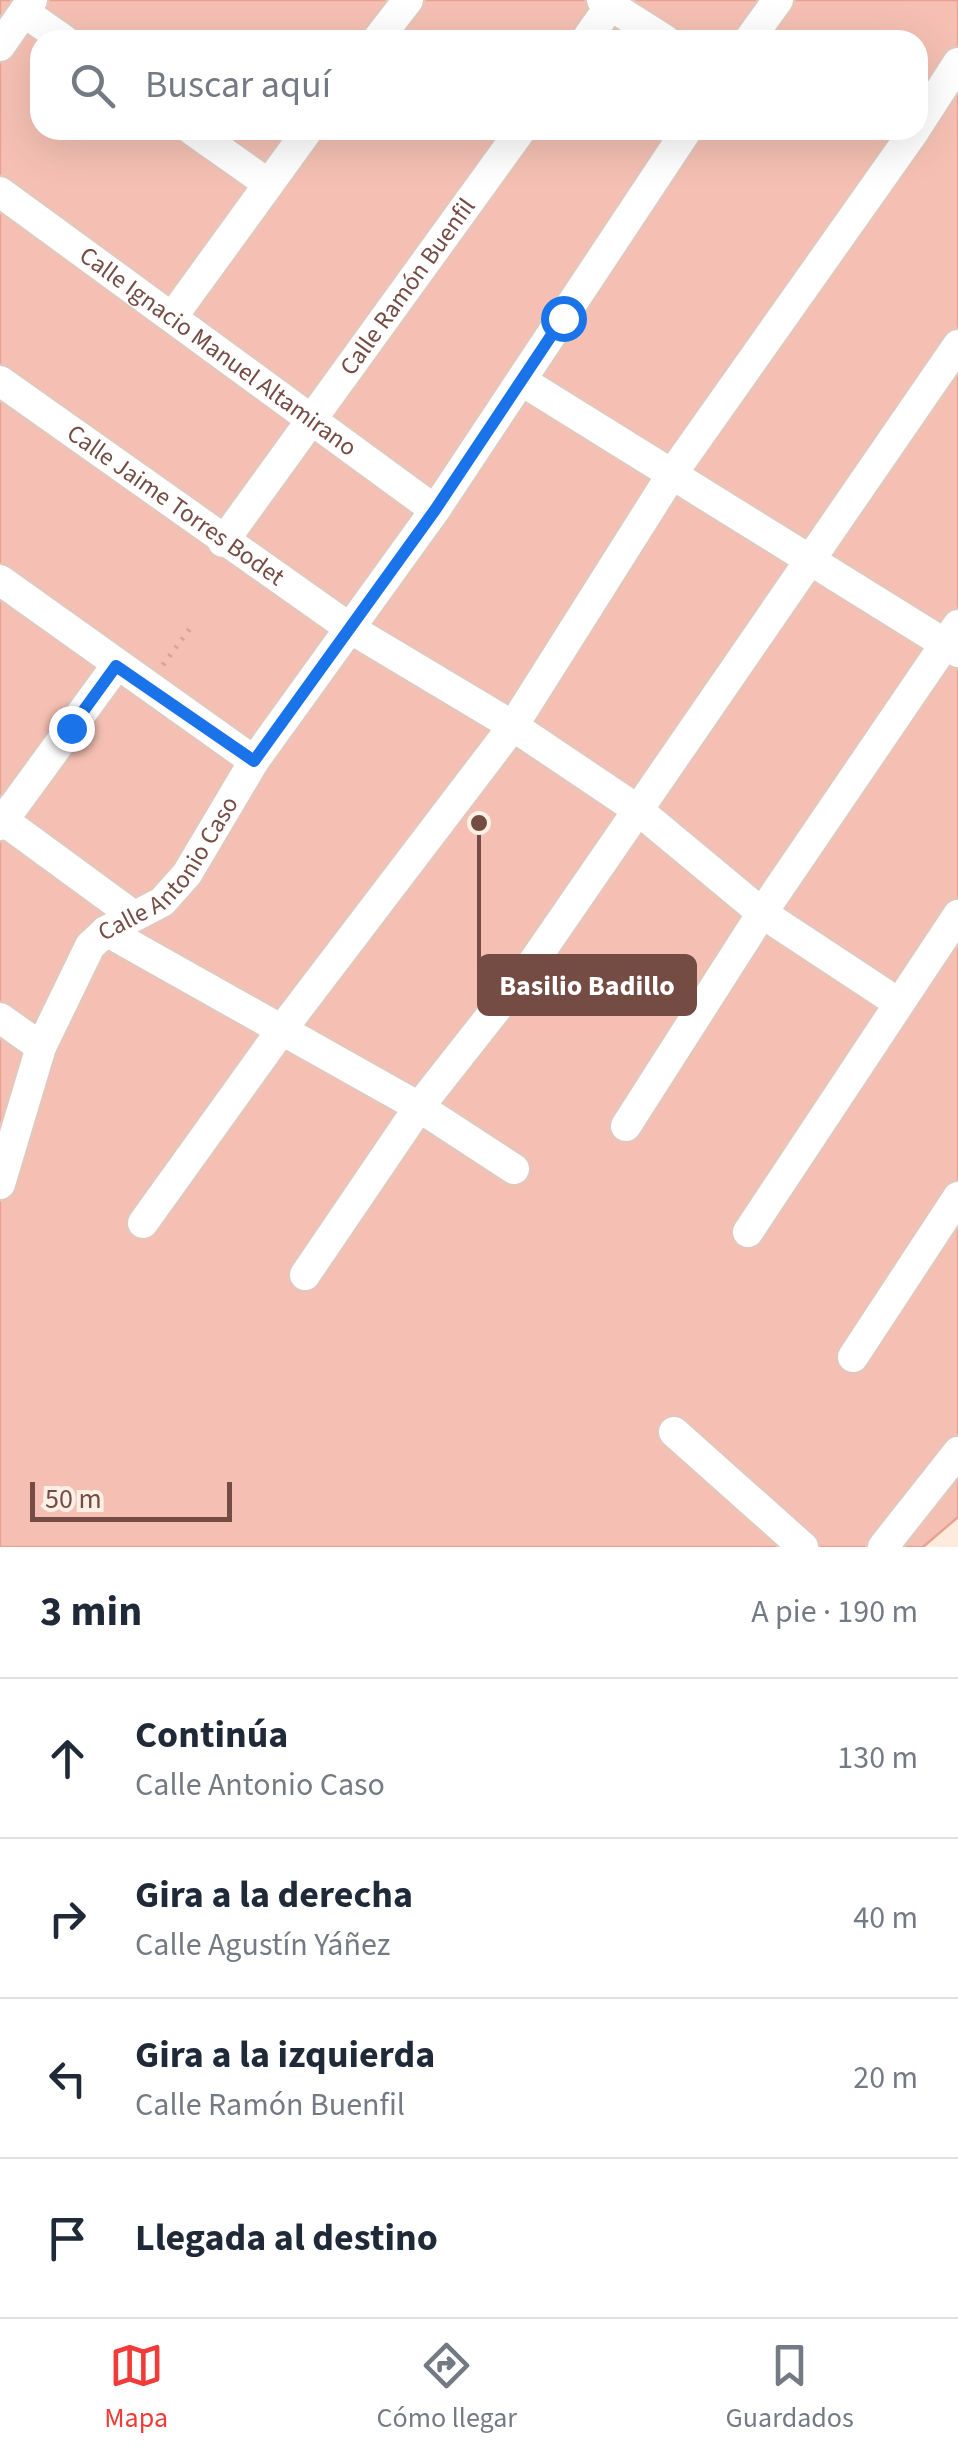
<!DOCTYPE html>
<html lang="es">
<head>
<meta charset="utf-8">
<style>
	:root { --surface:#fff; --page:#f6f6f7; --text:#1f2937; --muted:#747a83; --line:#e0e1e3; --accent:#f23b38 }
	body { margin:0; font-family:"Source Sans 3",sans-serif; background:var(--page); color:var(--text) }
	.scale { position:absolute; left:30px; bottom:25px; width:202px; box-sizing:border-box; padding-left:10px; border:5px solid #754c44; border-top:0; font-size:28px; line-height:35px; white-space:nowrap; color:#754c44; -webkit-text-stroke:8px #fff0e6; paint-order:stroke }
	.stop { position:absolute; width:30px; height:30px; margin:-22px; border:8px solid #1a73e8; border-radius:50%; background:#fff }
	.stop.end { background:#1a73e8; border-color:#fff; box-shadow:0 2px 10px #0008 }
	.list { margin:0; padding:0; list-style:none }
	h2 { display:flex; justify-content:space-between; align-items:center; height:130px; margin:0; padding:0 40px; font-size:42px }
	h2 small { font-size:32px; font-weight:400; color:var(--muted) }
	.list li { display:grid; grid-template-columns:65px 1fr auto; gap:30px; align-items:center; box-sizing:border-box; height:160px; padding:0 40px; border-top:2px solid var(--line) }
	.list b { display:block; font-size:38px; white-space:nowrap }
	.list p { margin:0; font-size:32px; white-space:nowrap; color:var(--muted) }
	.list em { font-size:32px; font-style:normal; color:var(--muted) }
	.icon { flex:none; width:55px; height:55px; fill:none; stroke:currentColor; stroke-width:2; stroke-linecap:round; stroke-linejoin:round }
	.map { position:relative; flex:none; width:958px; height:1547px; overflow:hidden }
	.search { position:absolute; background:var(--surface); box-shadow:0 10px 40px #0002; left:30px; right:30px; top:30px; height:110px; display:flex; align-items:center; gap:25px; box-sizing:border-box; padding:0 35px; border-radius:30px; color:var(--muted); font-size:38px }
	.sheet { height:770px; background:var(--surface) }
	nav { display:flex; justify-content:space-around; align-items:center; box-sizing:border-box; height:140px; border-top:2px solid var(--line); background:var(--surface); font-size:28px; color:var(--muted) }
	nav a { display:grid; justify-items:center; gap:5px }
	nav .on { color:var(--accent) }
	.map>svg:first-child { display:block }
</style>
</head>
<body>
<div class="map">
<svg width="958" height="1547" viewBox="0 0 958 1547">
	<rect width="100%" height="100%" fill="#feebde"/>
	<path fill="#f5c0b3" stroke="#e9a292" stroke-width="2.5" fill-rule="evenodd" d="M0,0h958v1517l-35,30h-923zM40,40h878v90h-878z"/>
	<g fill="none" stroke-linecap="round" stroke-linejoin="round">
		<g stroke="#e4c7bc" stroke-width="35">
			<g id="street">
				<path d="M602,0l63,40"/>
				<path d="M24,12l40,28"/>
				<path d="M377,40l31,-40"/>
				<path d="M586,40l24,-34"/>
				<path d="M749,40l29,-40"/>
				<path d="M0,46l32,-46"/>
				<path d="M918,125l40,-62"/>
				<path d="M192,130l75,53"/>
				<path id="s1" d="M0,192l435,318"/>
				<path d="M173,316l135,-186"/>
				<path id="s2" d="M0,381l351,248 162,97 125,84 124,103 135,89"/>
				<path d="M522,381l436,271"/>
				<path id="s3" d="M223,542l298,-412"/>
				<path d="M0,580l254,181"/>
				<path d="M3,820l131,96"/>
				<path d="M0,825l116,-159"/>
				<path d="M106,931l313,176 95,62"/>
				<path d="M0,1018l41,29"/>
				<path d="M626,1126l136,-213 196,-288"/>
				<path id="s4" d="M0,1184l41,-137 49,-101 16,-15 56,-29 25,-28 67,-113 181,-251 252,-380"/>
				<path d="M143,1223l140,-195 230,-302 159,-252 243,-344"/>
				<path d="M748,1232l210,-317"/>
				<path d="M305,1275l114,-168 115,-146 424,-616"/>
				<path d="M853,1357l105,-160"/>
				<path d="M674,1432l129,115"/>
				<path d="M883,1547l75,-95"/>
			</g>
		</g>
		<path stroke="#daa397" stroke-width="5" stroke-dasharray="2.5 8" stroke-linecap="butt" d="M163,665l31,-42"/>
		<use href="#street" stroke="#fff" stroke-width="30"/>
	</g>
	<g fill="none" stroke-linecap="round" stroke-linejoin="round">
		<path stroke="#1a73e8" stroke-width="12" d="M71,728l45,-62 138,95 181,-251 128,-192"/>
	</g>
	<g text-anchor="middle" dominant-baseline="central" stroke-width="10" stroke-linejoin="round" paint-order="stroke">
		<g font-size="25" fill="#754c44" stroke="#fff0e6">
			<text stroke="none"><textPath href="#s3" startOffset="315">Calle Ramón Buenfil</textPath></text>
			<text stroke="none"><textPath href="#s1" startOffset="270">Calle Ignacio Manuel Altamirano</textPath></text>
			<text stroke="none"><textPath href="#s2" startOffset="215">Calle Jaime Torres Bodet</textPath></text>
			<text stroke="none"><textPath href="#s4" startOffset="368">Calle Antonio Caso</textPath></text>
		</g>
	</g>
	<path fill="none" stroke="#754c44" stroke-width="4" d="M479 823L479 985"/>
	<circle fill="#754c44" stroke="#fff0e6" stroke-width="4" cx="479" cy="823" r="10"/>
	<rect fill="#754c44" stroke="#754c44" stroke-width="4" x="479" y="956" width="216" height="58" rx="10"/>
	<g font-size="28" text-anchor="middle" font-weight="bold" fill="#fff">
		<text x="587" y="995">Basilio Badillo</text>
	</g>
</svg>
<div class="scale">50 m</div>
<div class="stop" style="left:563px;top:318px"></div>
<div class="stop end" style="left:71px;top:728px"></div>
<div class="search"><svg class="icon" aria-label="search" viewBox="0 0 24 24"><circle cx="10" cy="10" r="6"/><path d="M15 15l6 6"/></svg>Buscar aquí</div>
</div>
<section class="sheet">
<h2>3 min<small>A pie · 190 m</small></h2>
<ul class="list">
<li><svg class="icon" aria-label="ahead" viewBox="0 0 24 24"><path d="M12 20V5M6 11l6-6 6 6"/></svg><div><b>Continúa</b><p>Calle Antonio Caso</p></div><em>130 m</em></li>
<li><svg class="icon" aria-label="right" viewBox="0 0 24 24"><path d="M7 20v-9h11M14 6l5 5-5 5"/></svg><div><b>Gira a la derecha</b><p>Calle Agustín Yáñez</p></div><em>40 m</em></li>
<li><svg class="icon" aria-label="left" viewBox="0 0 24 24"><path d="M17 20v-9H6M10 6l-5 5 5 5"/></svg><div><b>Gira a la izquierda</b><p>Calle Ramón Buenfil</p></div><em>20 m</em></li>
<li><svg class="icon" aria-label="arrive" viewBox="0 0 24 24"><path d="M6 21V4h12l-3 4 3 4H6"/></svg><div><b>Llegada al destino</b></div></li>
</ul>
</section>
<nav>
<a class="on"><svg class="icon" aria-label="map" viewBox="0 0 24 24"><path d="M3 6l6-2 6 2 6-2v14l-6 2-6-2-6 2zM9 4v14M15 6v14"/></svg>Mapa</a>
<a><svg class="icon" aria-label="directions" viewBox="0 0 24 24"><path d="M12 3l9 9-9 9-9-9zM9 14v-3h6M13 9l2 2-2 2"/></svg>Cómo llegar</a>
<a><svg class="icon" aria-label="saved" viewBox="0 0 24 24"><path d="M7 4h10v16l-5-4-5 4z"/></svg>Guardados</a>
</nav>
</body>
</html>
